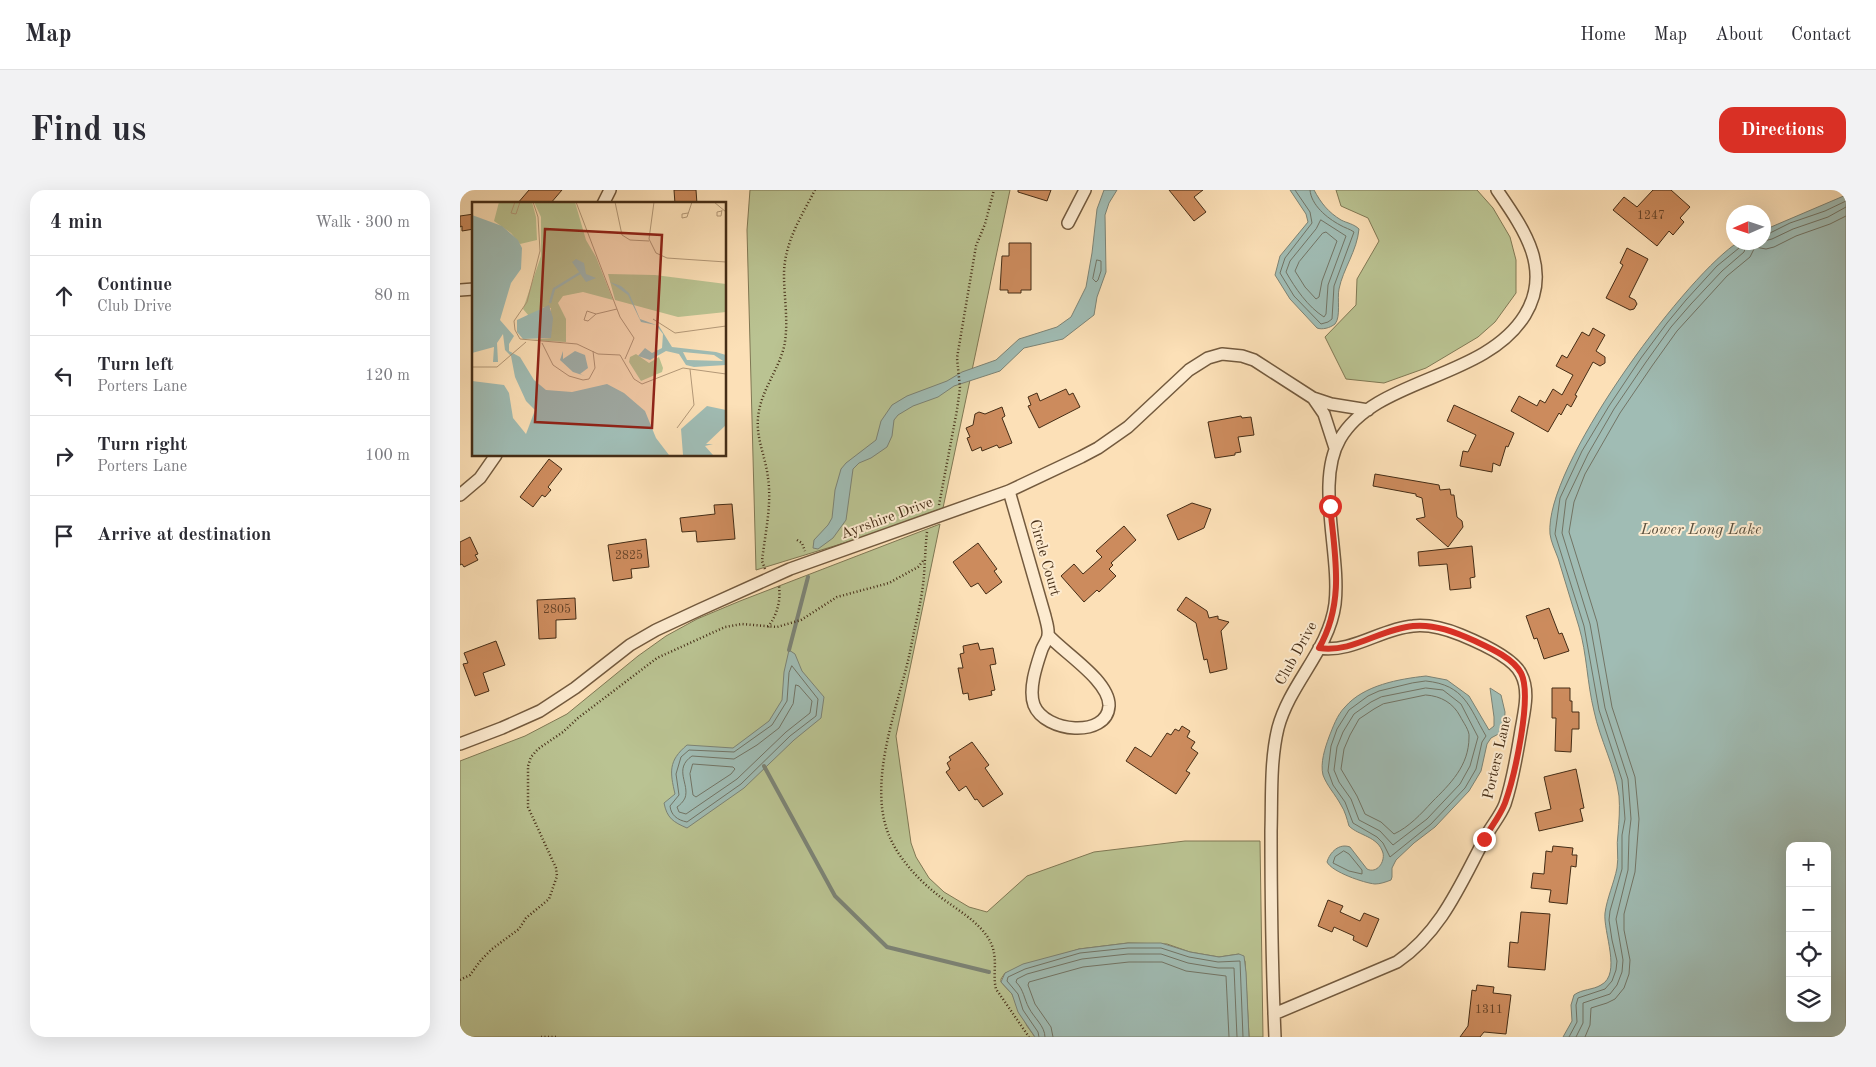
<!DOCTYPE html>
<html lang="en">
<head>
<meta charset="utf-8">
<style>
	:root { --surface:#fff; --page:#f2f2f3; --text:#2b2b33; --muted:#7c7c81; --line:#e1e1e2; --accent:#d93025 }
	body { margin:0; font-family:"Old Standard TT",serif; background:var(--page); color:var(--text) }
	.controls { position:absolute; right:15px; bottom:15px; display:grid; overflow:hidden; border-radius:10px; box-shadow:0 5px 20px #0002 }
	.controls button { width:45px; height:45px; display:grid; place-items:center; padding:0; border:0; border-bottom:1px solid var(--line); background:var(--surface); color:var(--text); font:25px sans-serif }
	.compass { position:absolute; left:1266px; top:15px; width:45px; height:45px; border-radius:50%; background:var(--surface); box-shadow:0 5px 20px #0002; rotate:267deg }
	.stop { position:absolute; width:15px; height:15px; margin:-11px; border:4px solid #d93025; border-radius:50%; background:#fff }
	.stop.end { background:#d93025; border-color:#fff; box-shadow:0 1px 5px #0008 }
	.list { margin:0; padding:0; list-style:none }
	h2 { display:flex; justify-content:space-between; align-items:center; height:65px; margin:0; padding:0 20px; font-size:21px }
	h2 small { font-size:16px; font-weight:400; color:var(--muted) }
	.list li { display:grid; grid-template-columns:32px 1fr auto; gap:15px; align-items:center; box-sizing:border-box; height:80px; padding:0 20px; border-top:1px solid var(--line) }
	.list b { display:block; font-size:19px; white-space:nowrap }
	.list p { margin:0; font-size:16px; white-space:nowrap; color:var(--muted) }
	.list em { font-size:16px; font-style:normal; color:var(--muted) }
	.icon { flex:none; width:28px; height:28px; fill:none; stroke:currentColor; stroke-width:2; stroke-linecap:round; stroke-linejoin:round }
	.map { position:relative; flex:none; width:1386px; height:847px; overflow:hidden; border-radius:15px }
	header { display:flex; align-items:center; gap:30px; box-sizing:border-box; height:70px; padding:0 25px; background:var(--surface); border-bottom:1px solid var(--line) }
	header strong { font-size:24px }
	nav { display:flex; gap:28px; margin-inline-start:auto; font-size:18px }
	.intro { display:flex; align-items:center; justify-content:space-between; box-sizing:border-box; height:120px; padding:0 30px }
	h1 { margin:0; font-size:35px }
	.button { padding:12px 22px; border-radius:15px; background:var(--accent); color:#fff; font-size:18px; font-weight:700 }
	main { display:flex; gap:30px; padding:0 30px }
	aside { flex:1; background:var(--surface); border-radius:15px; box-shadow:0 5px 20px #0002 }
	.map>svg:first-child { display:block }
</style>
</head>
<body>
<header>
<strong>Map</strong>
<nav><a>Home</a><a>Map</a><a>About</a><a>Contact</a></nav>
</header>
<div class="intro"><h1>Find us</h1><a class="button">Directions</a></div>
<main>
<aside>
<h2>4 min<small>Walk · 300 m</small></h2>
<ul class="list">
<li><svg class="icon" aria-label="ahead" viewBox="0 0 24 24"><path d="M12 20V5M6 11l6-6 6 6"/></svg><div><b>Continue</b><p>Club Drive</p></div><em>80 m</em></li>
<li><svg class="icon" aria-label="left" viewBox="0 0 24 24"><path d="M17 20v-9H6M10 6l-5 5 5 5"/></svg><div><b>Turn left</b><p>Porters Lane</p></div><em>120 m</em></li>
<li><svg class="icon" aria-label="right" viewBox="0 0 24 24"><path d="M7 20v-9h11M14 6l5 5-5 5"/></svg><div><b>Turn right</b><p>Porters Lane</p></div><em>100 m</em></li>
<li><svg class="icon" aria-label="arrive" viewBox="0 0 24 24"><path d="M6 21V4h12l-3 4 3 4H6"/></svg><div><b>Arrive at destination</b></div></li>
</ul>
</aside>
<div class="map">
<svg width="1386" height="847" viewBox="0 0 1386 847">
	<rect width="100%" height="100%" fill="#fce0b7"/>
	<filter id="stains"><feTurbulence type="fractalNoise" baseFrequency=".004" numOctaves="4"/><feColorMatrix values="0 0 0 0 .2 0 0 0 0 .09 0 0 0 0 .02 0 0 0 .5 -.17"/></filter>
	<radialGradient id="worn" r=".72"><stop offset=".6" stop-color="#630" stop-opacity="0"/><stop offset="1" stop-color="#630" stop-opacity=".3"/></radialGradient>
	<path fill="#bac392" stroke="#807854" d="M290,0h260l-67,318 -86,31 -101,31 -9,-340z
		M876,0h141l16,18 17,29 6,23v33l-21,29 -17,15 -52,31 -42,15 -38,-4 -21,-42 31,-32 1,-26 22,-38 -11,-23 -27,-12z
		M480,334l-44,212 15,107 5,14 13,21 15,14 25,15 18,5 40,-36 67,-24 91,-11h75l3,196h-14l-4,-76 -6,-7 -20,3 -29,-5 -23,-8 -39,-1 -49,6 -74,24 -4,6v3l11,12 15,32 8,11h-575v-276l65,-25 42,-22 71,-58 28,-20 31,-17 43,-18z"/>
	<path fill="#a0bcb4" stroke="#7c8375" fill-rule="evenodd" d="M644,0h13l-8,13 -4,12 1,57 -9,25 -3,18 -31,24 -39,9 -24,23 -46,15 -16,11 -25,9 -15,9 -4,5 -2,16 -5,11 -16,11 -12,5 -6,6 -7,51 -13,18 -15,11 -5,-1 1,-8 14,-15 4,-7 3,-28 6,-21 5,-6 30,-23 5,-19 11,-16 15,-9 40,-15 15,-9 34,-12 23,-21 38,-12 14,-10 15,-30 6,-34 5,-44z
		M830,0h24c7,13 14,22 27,30 6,3 13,4 18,9 -2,22 -16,40 -20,60 -2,9 2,28 -4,35 -5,4 -13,6 -18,4l-27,-29 -15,-24 5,-19 28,-34 -2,-8z
		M1386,5v842h-283l9,-16 -1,-16 3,-10c8,-6 19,-5 27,-10 21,-11 2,-53 4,-72 2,-15 9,-30 12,-45 2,-11 -1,-23 1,-34 1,-13 2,-25 1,-38 -4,-30 -19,-56 -25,-85 -7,-28 -7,-57 -15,-84 -7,-23 -14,-46 -21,-69 -3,-8 -7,-16 -8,-24 -6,-67 130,-250 184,-289l6,-2 24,-1v-12zM1330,656h37v172h-37z
		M329,460l6,4 7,17 22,26 -3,21 -27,22 -50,48 -57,40c-14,-6 -20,-10 -23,-25l11,-9c-5,-22 -7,-33 12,-49l46,3 36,-27 13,-21 2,-28z
		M966,486l21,4 22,16 20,34 5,-4v-9l-4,-29 11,7 4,17 -1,19 -13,7 -4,6 -6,27 -12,20 -34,36 -21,16 -18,17 -4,8v9l-1,3c-5,2 -11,4 -16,4 -11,-1 -43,-12 -48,-22 3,-10 12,-19 23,-15l17,22c10,5 18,-7 16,-16 -5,-17 -24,-17 -34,-27 -2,-7 -4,-15 -8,-21 -6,-11 -14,-19 -18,-30 -3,-12 2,-27 6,-38 4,-10 8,-22 16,-30 19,-22 54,-28 81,-31z
		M668,753h33l29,9 29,5 20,-3 5,2 2,16 3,65h-214l-17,-25 -6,-18 -11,-12 4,-9 18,-9 56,-15z"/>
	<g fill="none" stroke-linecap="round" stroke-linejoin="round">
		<path stroke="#727465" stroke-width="1" d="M835,0l15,22 2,11 -27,35 -5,15 14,23 27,28 7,-2 4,-3 2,-33 20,-54c-4,-3 -9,-4 -14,-7 -13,-7 -29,-20 -30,-35
			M861,30l25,16 -18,49 -2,29 -2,3c-16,-10 -29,-29 -38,-45l4,-11 26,-32z
			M863,43l3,-1 11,9 -15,40 -3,16 -3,2 -11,-12 -10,-16 4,-9z
			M1304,45l6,-2 20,-10 35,-12 21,-10
			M1304,51l8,-2 21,-10 35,-12 18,-10
			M637,70l4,1v10l-3,9 -2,2 -3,-3z
			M332,476l26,33 -2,17 -26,20 -49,48 -54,38c-10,-2 -16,-7 -17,-16l9,-11 -3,-21 5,-17 8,-7 45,2 38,-27 15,-24 2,-28z
			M966,491c39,4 43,26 60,55l-4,6 -6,27 -11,19 -34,36 -41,33 -7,-14 -6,-6 -24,-14 -8,-21 -12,-17 -5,-14 3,-25 6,-17 12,-19 19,-14 11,-5 33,-8z
			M336,495l3,1 13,15 -2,12 -24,19 -49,47 -51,35 -7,-2 -2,-5c3,-2 6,-5 8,-9 5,-14 -12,-29 7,-42l42,3 23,-14 22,-17 14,-24z
			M966,498l17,2 18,14 17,33 -8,29 -10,18 -33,35 -34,26 -13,-14 -21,-11 -8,-21 -12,-17 -5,-12 3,-23 6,-15 11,-18 17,-12 10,-5z
			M966,505c15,1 27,8 34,21 3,6 10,15 9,21 0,29 -19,47 -37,65 -11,12 -23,25 -38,32l-13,-12 -16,-8 -8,-18 -16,-27 3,-20 6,-14 9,-16 15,-10 9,-5z
			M233,574l40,3 2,2 -4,5 -35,23 -3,-2 -3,-21z
			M884,661l5,3 13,16v4l-13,-3 -16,-8 2,-6z
			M579,847l-1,-5 -15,-22 -5,-16 -11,-13 1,-4 17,-8 55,-16 48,-5h33l28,9 29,5 22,-1 3,76
			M585,847c0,-11 -11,-19 -16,-29 -5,-9 -5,-18 -13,-26l1,-3 10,-5 55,-15 46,-5h33l27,9 30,5h16l3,69
			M593,847l-2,-10 -16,-23 -7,-19 1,-3 54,-15 46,-5h33l24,9 40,5 3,61
			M1109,847l8,-15 -1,-17 2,-7 27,-9 7,-8 4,-11 1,-9 -5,-21 -3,-20 1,-9 12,-42v-34l3,-16 -3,-39 -23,-70 -15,-84 -29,-92 5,-36 22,-47 27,-45 32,-48 26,-35 19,-23 31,-34 22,-18 2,-6
			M1116,847l7,-14v-20l27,-9 7,-9 5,-13 1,-12 -7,-41 12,-49 1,-34 2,-17 -3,-40 -23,-71 -15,-84 -28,-91 4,-33 22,-46 26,-45 32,-47 25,-35 20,-23 31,-33 22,-19 3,-10
			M1125,847l5,-12 1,-17 16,-5 8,-4 9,-11 5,-14 1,-14 -6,-30v-16l11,-42 4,-53 -4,-42 -23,-70 -15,-85 -28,-90 5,-30 11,-28 35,-61 32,-47 25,-35 50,-55 23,-19 5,-10 11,2 8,-2 22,-11 34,-12 16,-8"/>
		<path stroke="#7c8375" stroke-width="4" d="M329,460l19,-73
			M304,576l71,130 52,51 102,25"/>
	</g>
	<path fill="#cc8b5d" stroke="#452d16" d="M69,0h33l-12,14h-33z
		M214,0h22l1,14h-22z
		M558,0h33l-4,11 -29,-9z
		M709,0h34l-9,7 12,15 -12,9z
		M1193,0h18l19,17 -10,11 4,4 -11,13 -4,-4 -12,15 -44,-36 11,-13 13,10z
		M14,24v15l-12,2v-5l-2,1v-11z
		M549,53h22v47h-10v3h-13v-3h-8l2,-34h7z
		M1167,58l21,11 -19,38 6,3 2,4 -3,5 -4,1 -24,-12 17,-33 -3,-2z
		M1133,138l12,7 -9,16 9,6v6l-5,3 -7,-4 -18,33 2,1 -6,11 -4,-3 -6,11 -2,-2 -11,19 -37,-21 8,-15 18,10 3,-6 5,3 8,-14 9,6 11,-20 -17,-9 6,-11 5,3 15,-26 7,4z
		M606,199l3,6 4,-2 7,14 -41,21 -11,-22 3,-1 -3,-8 9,-4 3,8z
		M994,215l60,28 -6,14 -2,-1 -6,20 -7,-3 -1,9 -32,-6 3,-15 5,1 8,-17 -29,-14z
		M542,217l3,9 -3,2 10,25 -13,5 -2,-3 -15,6 -1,-4 -9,4 -5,-13 3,-1 -4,-9 7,-3 2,-11 4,-2 6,2z
		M781,226l1,2 9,-1 3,18 -16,2 3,15 -6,1v2l-20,3 -7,-36z
		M89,269l13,10 -14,18 3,3 -6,7 -3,-2 -9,12 -13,-10z
		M915,284l64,11 1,5 10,-1 1,6h3l3,22 5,4 1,6 -15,20 -32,-28 9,-2 -3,-19 -6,-2v-2l-43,-8z
		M732,313l19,6 -7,19 -26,12 -11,-25z
		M272,314l3,35 -38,3 -1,-11 -14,1 -2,-14 35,-4 -1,-9z
		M664,336l12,14 -25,23 2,2 -4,4 7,7 -17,16 -2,-2 -13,12 -23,-26 13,-12 9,10 19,-17 -6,-6z
		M10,347l8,17 -3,1 3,5 -14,7 -2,-3 -2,1v-23z
		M186,349l3,28 -18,2 1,9 -19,3 -5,-36z
		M518,353l19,26 -3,2 8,11 -16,12 -8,-11 -7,4 -18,-25z
		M1012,356l3,31 -5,1 1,10 -21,2 -3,-26 -28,2 -1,-14z
		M726,407l21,14 2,7 9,-2v3l11,3 -8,9 6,38 -17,4 -3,-14 -3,1 -8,-37 -19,-13z
		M115,408l1,21 -20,1v18l-17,1 -2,-39z
		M1089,418l10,26 3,-1 7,18 -25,8 -7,-21 -3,1 -8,-23z
		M36,451l9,24 -22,8 6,18 -14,5 -12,-32 5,-1 -4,-10z
		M518,453l2,7 13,-2 3,16 -6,1 5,25 -4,1 1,4 -23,5 -1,-7 -5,1 -5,-26h5l-3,-14 4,-1 -1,-7z
		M1092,498h18v13h2v11h7v17h-7l-1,23 -16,-1 1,-33h-4z
		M722,536l8,5 -3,6 8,5 -4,6 7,5 -12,18 4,2 -14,21 -50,-33 9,-14 16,10 16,-24 4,2 4,-6 4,2z
		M512,552l17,23 -4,3 18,26 -20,13 -6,-8 -2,1 -9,-14 -7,5 -13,-19 4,-3 -3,-6 4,-3 -2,-3z
		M1116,579l8,39 -4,1 3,12 -44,10 -4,-18 16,-4 -7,-32z
		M1093,656l20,2 -1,7h5l-1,12 -5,-1 -4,38 -18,-2 2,-12 -20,-2 2,-15 11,1 2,-23 6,1z
		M868,710l15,6 -3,6 20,9 4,-8 15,6 -12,28 -14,-7 1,-4 -20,-9 -2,5 -14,-6z
		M1061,722l29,2 -5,56 -37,-3 2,-25 8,1z
		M1017,795l17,2 -1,6 18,2 -5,39 -22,-2 -4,5h-20l8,-11 4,-36 4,1z"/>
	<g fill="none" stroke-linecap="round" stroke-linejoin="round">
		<g stroke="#735a3e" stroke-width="14">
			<path id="street" d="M143,14l7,-14
				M608,33l17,-33
				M0,100l14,-1
				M853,208l11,16 11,34
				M549,301l36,125c1,5 4,13 3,19 0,4 -4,9 -6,14 -5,15 -14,40 -8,56 11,28 73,33 75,1 1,-25 -45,-53 -61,-71
				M0,305l20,-17 16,-23
				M0,554l42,-16 38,-17 35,-23 55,-43 26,-15 43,-20 91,-41 219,-78 72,-34 17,-9 30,-21 61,-57 19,-12 14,-4 20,2 12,4 59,38 18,6 37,6
				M814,824l123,-52c44,-30 63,-77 87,-122 6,-13 16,-23 21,-36 8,-24 12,-50 16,-74 3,-18 9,-39 0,-56 -8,-17 -43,-32 -60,-39 -15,-6 -31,-11 -48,-9 -33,3 -60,27 -94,22
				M815,847c-3,-69 -4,-138 -4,-206 1,-34 -1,-70 7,-103 12,-45 51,-78 57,-124 6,-50 -20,-122 5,-165 36,-62 145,-59 185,-124 28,-46 -2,-87 -28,-125"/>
		</g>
		<path stroke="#452d16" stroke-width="2.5" stroke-dasharray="1 2.5" stroke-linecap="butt" d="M479,315l18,-95 3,-22 -3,-30 19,-112 9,-22 9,-34
			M467,342c-2,18 -2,36 -4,53 -3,23 -9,45 -13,67 -12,56 -46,135 -18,190 9,18 25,36 41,49 18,16 45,28 57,50 9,18 2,32 6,48l33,48
			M337,350l5,3 3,8
			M305,379l-3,-8c3,-27 10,-56 6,-83 -2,-20 -12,-39 -10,-60 2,-26 20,-47 26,-71 5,-23 0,-49 0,-72 0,-32 17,-58 31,-85
			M308,437c9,-12 13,-26 11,-41
			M0,790l10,-5 11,-15 11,-11 27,-20 7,-11 23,-19 8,-23 -1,-8 -28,-61v-41l3,-9 7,-8 25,-17 15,-14 79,-60 68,-31 17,-3 35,3 24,-7 36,-23 52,-14 29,-16 5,-6
			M81,847h15"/>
		<use href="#street" stroke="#fdebd0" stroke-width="11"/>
	</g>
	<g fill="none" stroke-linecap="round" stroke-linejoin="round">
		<path stroke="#d93025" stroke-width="6" d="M870,316c5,50 15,96 -11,142 34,5 61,-19 94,-22 22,-2 42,6 62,15 15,7 38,17 46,32 12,23 -7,105 -16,130 -5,13 -14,24 -21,36"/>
	</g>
	<g text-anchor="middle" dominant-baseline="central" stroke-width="4" stroke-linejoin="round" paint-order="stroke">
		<g font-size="12" fill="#674428">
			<text x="1191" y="26">1247</text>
			<text x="169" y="366">2825</text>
			<text x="97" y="420">2805</text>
			<text x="1029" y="820">1311</text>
		</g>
		<g font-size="15" fill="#452d16" stroke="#fdebd0">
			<text transform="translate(427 329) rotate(-20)">Ayrshire Drive</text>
			<text transform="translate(584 368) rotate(74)">Circle Court</text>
			<text transform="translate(837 464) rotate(-61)">Club Drive</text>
			<text transform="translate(1038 568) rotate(-77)">Porters Lane</text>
		</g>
		<g font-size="16" font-style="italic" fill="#5c513e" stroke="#fdebd0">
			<text x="1241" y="340">Lower Long Lake</text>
		</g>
	</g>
	<g transform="translate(12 12)">
		<rect width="254" height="254" fill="#fce0b7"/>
		<path d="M27,0h33l4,15 1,23 -17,4 -9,-11 -17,-12zM62,0h41l11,38 10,17 17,43 -30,-8 -20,4 -5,7 8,16v23l-35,-2 20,-2v-30l-7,-1 -15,9 -6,-7 18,-53v-39zM136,72l47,1 71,9v28l-48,5 -63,-17zM164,152l13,9 10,-6 4,11 -1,4 -21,9 -12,-19 1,-5z" fill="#bac392"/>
		<path d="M0,13l30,11 16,14 4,8 -1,21 -10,14 -11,37 14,16 -5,8v7l11,6 14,23 12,10 26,2 35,-8 17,9 21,18 11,27 13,17h-197v-74l32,4 5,8 4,25 13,16 9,-24 -9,-9 -11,-24 -4,-21 -6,-6 -2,-16 -6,9 1,19h-5l1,-15 -22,6zM104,57l8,4 2,11 10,4 -10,4 -14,-20zM138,80l11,4 8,7 11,26 19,7 13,21 44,5 10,3v10l-32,2 -8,-2 -7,-11 -13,-3 -16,9 -12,-4 7,-8 7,5 10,-5 1,-14 -7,-9 -15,-3 -13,-27zM211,150l31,3 9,6 -36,-1zM77,103l4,13 -2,20 -28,1 -6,-7v-12zM91,149v8l12,-8 10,4 3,13 -8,6 5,2 -12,-4 -13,-12zM235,204l19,4v15l-20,19h7l-8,2 8,9h-30l-2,-26z" fill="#a0bcb4" fill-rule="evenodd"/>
		<path fill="none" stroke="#a0bcb4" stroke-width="2.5" d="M78,101l4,-14 26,-16"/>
		<path fill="none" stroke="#b39877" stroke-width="1" d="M43,0l-4,11 5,1 4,-12M61,0l5,15 2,34 -13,51 -13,19 1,9 5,9 57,5 21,10 22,1 14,24 8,5 41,-16 43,6M104,0l44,115 14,21 -9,21M143,0l7,33 8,5 19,1M182,0l-5,37 7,14 11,5 59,4M242,0l12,10M250,9l-5,1v4h4l1,-6M216,11l-6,1v4l5,-1 5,-15M124,112l-8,7 -4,-1 3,-9 9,3 21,-5M181,117l22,14 51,-7M70,141l11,22 16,11 14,4 6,-1 6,-11 -2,-17M0,165h25l29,-25M205,226l17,-23 -4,-36"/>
		<path fill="#8f2418" fill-opacity="0.15" stroke="#8f2418" stroke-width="2.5" d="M73,27l117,6 -10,193 -117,-6z"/>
		<rect width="254" height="254" fill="none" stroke="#452d16" stroke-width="2.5"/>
	</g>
	<rect width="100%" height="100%" filter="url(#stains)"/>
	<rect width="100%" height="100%" fill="url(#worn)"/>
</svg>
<div class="controls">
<button>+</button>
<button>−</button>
<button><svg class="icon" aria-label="locate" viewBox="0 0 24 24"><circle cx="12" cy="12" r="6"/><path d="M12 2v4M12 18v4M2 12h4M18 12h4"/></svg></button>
<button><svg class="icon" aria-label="layers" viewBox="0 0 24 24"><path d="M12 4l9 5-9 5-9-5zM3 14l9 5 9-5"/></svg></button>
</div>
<svg class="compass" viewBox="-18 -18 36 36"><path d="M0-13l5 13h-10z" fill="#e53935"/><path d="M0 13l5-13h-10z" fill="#7c7c81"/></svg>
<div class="stop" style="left:870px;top:316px"></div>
<div class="stop end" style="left:1024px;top:649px"></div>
</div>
</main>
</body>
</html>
